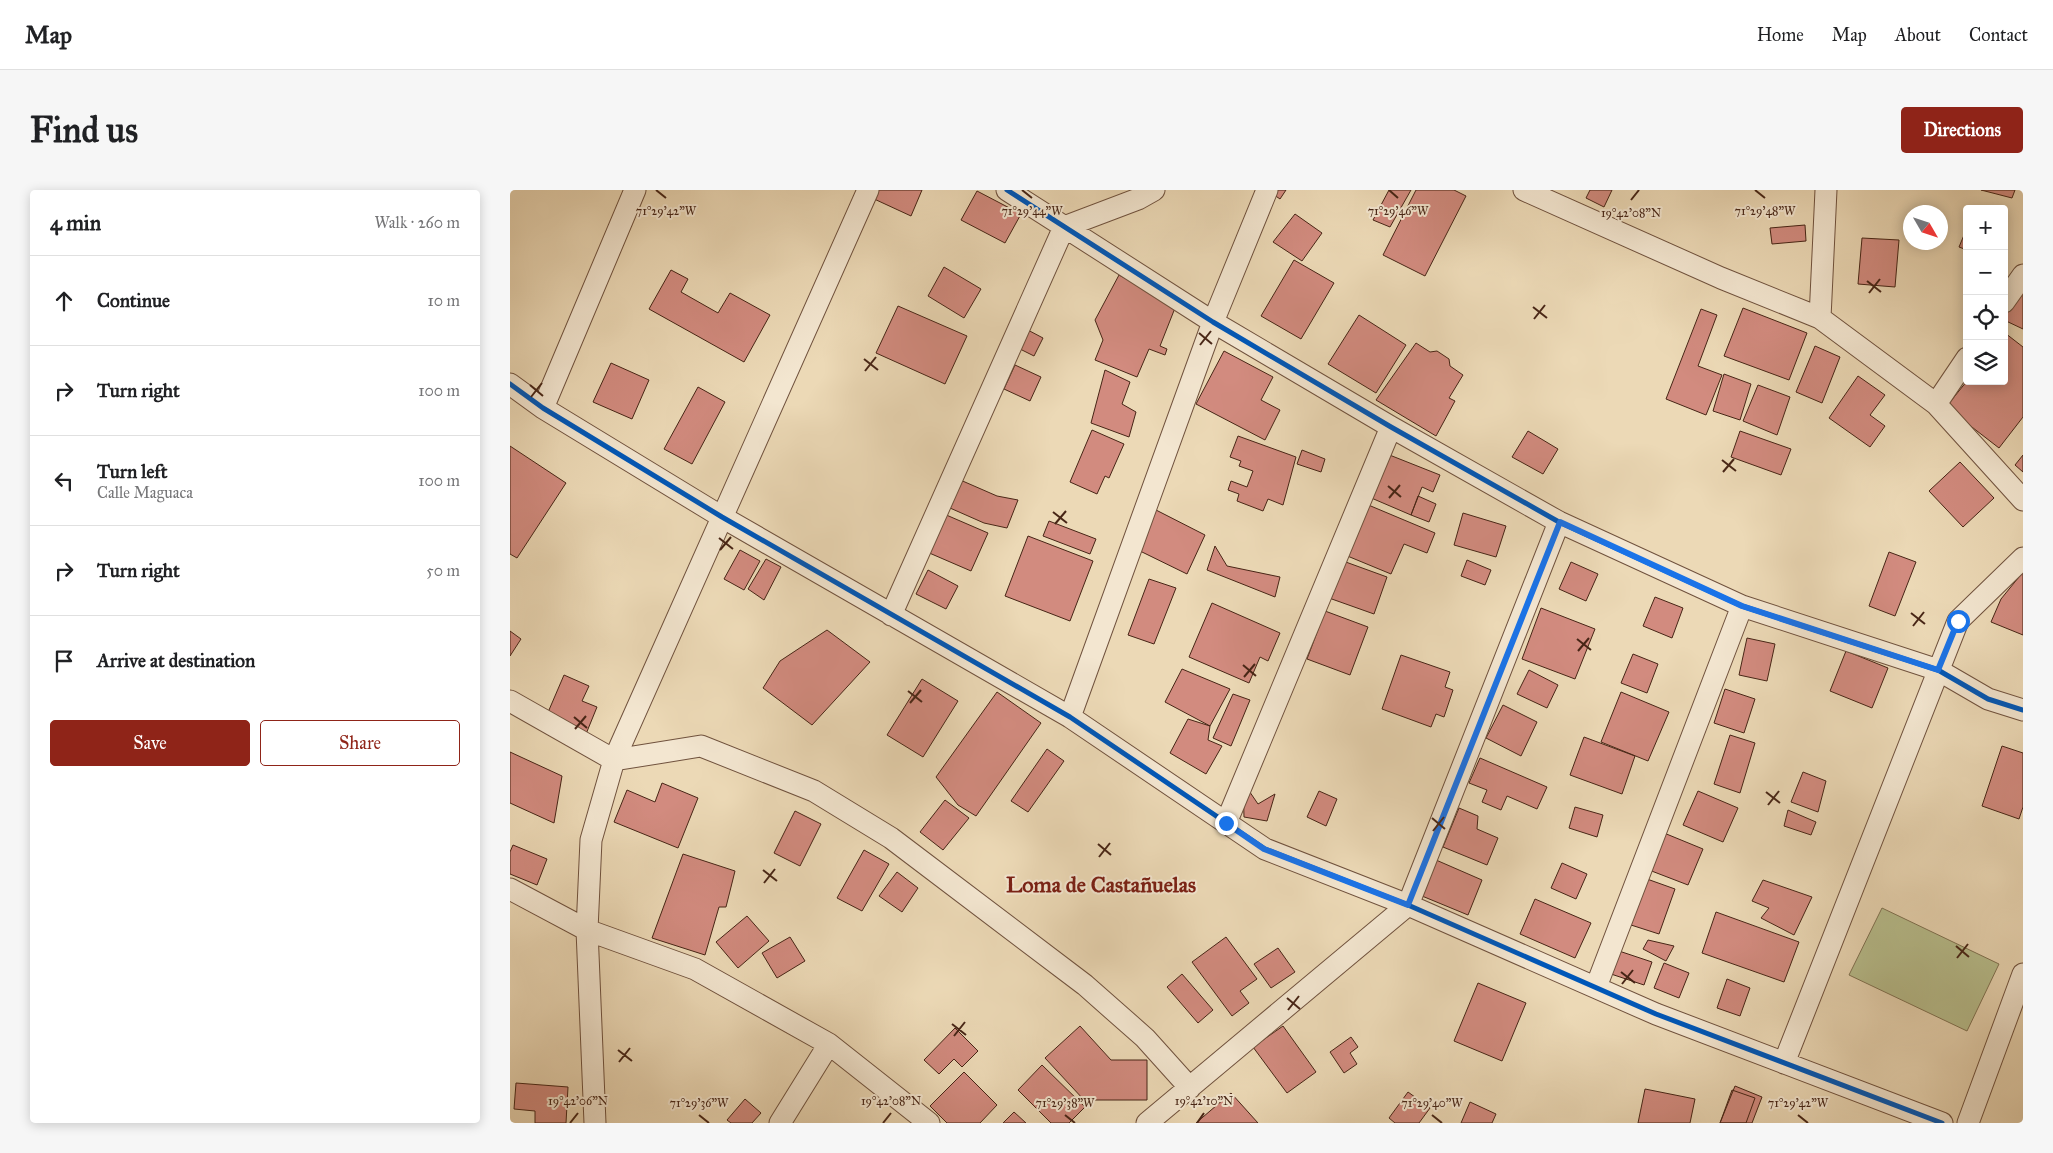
<!DOCTYPE html>
<html lang="en">
<head>
<meta charset="utf-8">
<style>
	:root { --surface:#fff; --page:#f6f6f6; --text:#202124; --muted:#757577; --line:#e0e0e0; --accent:#8f2418 }
	body { margin:0; font-family:"IM FELL Great Primer",serif; background:var(--page); color:var(--text) }
	.controls { position:absolute; right:15px; top:15px; display:grid; overflow:hidden; border-radius:5px; box-shadow:0 2px 12px #0003 }
	.controls button { width:45px; height:45px; display:grid; place-items:center; padding:0; border:0; border-bottom:1px solid var(--line); background:var(--surface); color:var(--text); font:25px sans-serif }
	.compass { position:absolute; left:1393px; top:15px; width:45px; height:45px; border-radius:50%; background:var(--surface); box-shadow:0 2px 12px #0003; rotate:129deg }
	.stop { position:absolute; width:15px; height:15px; margin:-11px; border:4px solid #1a73e8; border-radius:50%; background:#fff }
	.stop.end { background:#1a73e8; border-color:#fff; box-shadow:0 1px 5px #0008 }
	.list { margin:0; padding:0; list-style:none }
	h2 { display:flex; justify-content:space-between; align-items:center; height:65px; margin:0; padding:0 20px; font-size:21px }
	h2 small { font-size:16px; font-weight:400; color:var(--muted) }
	.list li { display:grid; grid-template-columns:32px 1fr auto; gap:15px; align-items:center; box-sizing:border-box; height:90px; padding:0 20px; border-top:1px solid var(--line) }
	.list b { display:block; font-size:19px; white-space:nowrap }
	.list p { margin:0; font-size:16px; white-space:nowrap; color:var(--muted) }
	.list em { font-size:16px; font-style:normal; color:var(--muted) }
	.actions { display:flex; gap:10px; padding:15px 20px }
	.actions a { flex:1; padding:11px 0; border:1px solid var(--accent); border-radius:5px; text-align:center; font-size:18px; color:var(--accent) }
	.actions .main { background:var(--accent); color:#fff }
	.icon { flex:none; width:28px; height:28px; fill:none; stroke:currentColor; stroke-width:2; stroke-linecap:round; stroke-linejoin:round }
	.map { position:relative; flex:none; width:1513px; height:933px; overflow:hidden; border-radius:5px }
	header { display:flex; align-items:center; gap:30px; box-sizing:border-box; height:70px; padding:0 25px; background:var(--surface); border-bottom:1px solid var(--line) }
	header strong { font-size:24px }
	nav { display:flex; gap:28px; margin-inline-start:auto; font-size:18px }
	.intro { display:flex; align-items:center; justify-content:space-between; box-sizing:border-box; height:120px; padding:0 30px }
	h1 { margin:0; font-size:35px }
	.button { padding:12px 22px; border-radius:5px; background:var(--accent); color:#fff; font-size:18px; font-weight:700 }
	main { display:flex; gap:30px; padding:0 30px }
	aside { flex:1; background:var(--surface); border-radius:5px; box-shadow:0 2px 12px #0003 }
	.map>svg:first-child { display:block }
</style>
</head>
<body>
<header>
<strong>Map</strong>
<nav><a>Home</a><a>Map</a><a>About</a><a>Contact</a></nav>
</header>
<div class="intro"><h1>Find us</h1><a class="button">Directions</a></div>
<main>
<aside>
<h2>4 min<small>Walk · 260 m</small></h2>
<ul class="list">
<li><svg class="icon" aria-label="ahead" viewBox="0 0 24 24"><path d="M12 20V5M6 11l6-6 6 6"/></svg><div><b>Continue</b></div><em>10 m</em></li>
<li><svg class="icon" aria-label="right" viewBox="0 0 24 24"><path d="M7 20v-9h11M14 6l5 5-5 5"/></svg><div><b>Turn right</b></div><em>100 m</em></li>
<li><svg class="icon" aria-label="left" viewBox="0 0 24 24"><path d="M17 20v-9H6M10 6l-5 5 5 5"/></svg><div><b>Turn left</b><p>Calle Maguaca</p></div><em>100 m</em></li>
<li><svg class="icon" aria-label="right" viewBox="0 0 24 24"><path d="M7 20v-9h11M14 6l5 5-5 5"/></svg><div><b>Turn right</b></div><em>50 m</em></li>
<li><svg class="icon" aria-label="arrive" viewBox="0 0 24 24"><path d="M6 21V4h12l-3 4 3 4H6"/></svg><div><b>Arrive at destination</b></div></li>
</ul>
<div class="actions"><a class="main">Save</a><a>Share</a></div>
</aside>
<div class="map">
<svg width="1513" height="933" viewBox="0 0 1513 933">
	<rect width="100%" height="100%" fill="#ecd9b6"/>
	<filter id="stains"><feTurbulence type="fractalNoise" baseFrequency=".004" numOctaves="4"/><feColorMatrix values="0 0 0 0 .2 0 0 0 0 .09 0 0 0 0 .02 0 0 0 .5 -.17"/></filter>
	<radialGradient id="worn" r=".72"><stop offset=".6" stop-color="#630" stop-opacity="0"/><stop offset="1" stop-color="#630" stop-opacity=".3"/></radialGradient>
	<path fill="#b8bf8e" stroke="#807252" d="M1372,718l117,56 -32,67 -118,-56z"/>
	<path fill="#d28b7f" stroke="#472516" d="M365,0h47l-11,26 -39,-18z
		M757,0h19l-6,9z
		M879,0h22l-21,37 -17,-7z
		M906,0h38l12,6 -41,80 -42,-21z
		M1080,0h22l-8,17 -18,-9z
		M1471,0h34l-3,8z
		M467,1l44,23 -16,29 -44,-23z
		M785,24l27,19 -20,28 -29,-19z
		M1295,35l1,16 -34,3 -2,-16z
		M1457,38v22l-8,-3z
		M1352,48l37,2 -4,47 -37,-3z
		M784,70l40,23 -33,56 -40,-23z
		M434,77l37,22 -17,29 -36,-22z
		M161,80l17,9 -7,13 37,21 12,-20 40,22 -26,47 -95,-53z
		M609,85l44,23 12,10 -15,38 7,3 -2,6 -16,-6 -12,28 -42,-17 8,-20 -8,-20z
		M1513,90v49l-19,-9z
		M388,116l69,30 -22,48 -69,-31z
		M1233,118l64,25 -18,47 -65,-24z
		M1191,119l16,6 -19,51 24,9 -16,40 -40,-16z
		M849,125l47,30 -30,48 -48,-29z
		M514,138l19,10 -9,18 -20,-10z
		M1495,143l18,14v70l-24,31 -53,-41 21,-26h37z
		M906,153l14,9 7,-1 12,8 1,7 13,9 -14,23 6,3 -19,35 -60,-36z
		M1305,156l25,11 -18,46 -26,-11z
		M714,161l49,26 -12,23 19,10 -15,30 -69,-36z
		M101,173l38,17 -17,39 -39,-17z
		M505,175l26,12 -11,24 -26,-12z
		M595,180l25,12 -8,22 14,8 -7,25 -38,-14z
		M1214,184l27,10 -11,36 -27,-9z
		M1348,186l27,19 -15,20 15,11 -15,21 -41,-29z
		M1248,195l32,12 -13,38 -34,-14z
		M188,197l27,15 -33,62 -28,-15z
		M582,240l32,14 -15,34 -4,-2 -8,18 -27,-12z
		M1018,241l30,18 -15,25 -31,-17z
		M1230,241l51,18 -10,26 -50,-18z
		M728,246l58,21 -13,48 -15,-6 -5,12 -26,-10 2,-7 -11,-4 3,-9 16,6 6,-16 -14,-5 2,-5 -11,-4z
		M0,256l56,37 -49,75 -7,-4z
		M792,260l23,9 -4,13 -24,-8z
		M877,264l53,21 -7,17 -11,-5 -11,28 -42,-18z
		M1513,265v17l-8,-7z
		M1450,272l34,36 -31,29 -34,-36z
		M448,289l39,17 21,4 -11,28 -23,-5 -34,-15z
		M908,306l18,8 -7,18 -18,-7z
		M856,314l69,29 -8,20 -23,-9 -13,30 -46,-19z
		M646,320l49,25 -18,39 -47,-23z
		M953,323l43,13 -10,31 -42,-12z
		M434,324l44,19 -17,38 -44,-19z
		M539,331l47,18 -6,15 -47,-18z
		M518,346l65,25 -23,60 -65,-25z
		M705,356l12,20 53,11 -5,20 -68,-27z
		M230,360l20,11 -16,29 -20,-11z
		M1379,362l27,10 -21,54 -26,-10z
		M256,369l15,8 -17,33 -16,-11z
		M957,370l24,10 -6,15 -24,-9z
		M833,371l44,16 -13,37 -45,-16z
		M1061,372l27,12 -12,27 -27,-12z
		M418,380l30,16 -12,23 -30,-15z
		M1513,382v63l-32,-13 10,-23z
		M639,389l27,9 -22,56 -26,-9z
		M1145,407l28,11 -11,30 -29,-12z
		M702,413l68,30 -12,28 -8,-4 -11,26 -60,-26z
		M1031,418l54,21 -20,50 -53,-20z
		M815,421l43,16 -18,48 -43,-16z
		M317,440l43,32 -58,63 -49,-37 17,-27z
		M0,441l11,8 -11,17z
		M1237,448l28,6 -8,37 -28,-6z
		M1336,461l42,17 -16,40 -42,-17z
		M1123,464l25,10 -11,29 -26,-10z
		M891,465l49,17 -5,15 8,3 -9,27 -8,-3 -5,13 -49,-18z
		M672,479l48,20 -20,37 -45,-24z
		M1019,480l29,15 -11,23 -30,-14z
		M54,485l25,11 -7,15 15,6 -11,27 -40,-17z
		M412,489l36,22 -35,56 -36,-22z
		M1215,499l30,10 -11,34 -30,-10z
		M487,502l44,31 -65,93 -18,-11 -22,-28z
		M1111,502l48,20 -21,49 -47,-19z
		M723,504l17,6 -19,46 -18,-8z
		M993,515l34,17 -16,34 -35,-18z
		M678,529l22,7 -2,14 14,6 -16,28 -36,-21z
		M1220,545l25,8 -15,50 -26,-9z
		M1074,547l51,19 -13,38 -52,-19z
		M1492,556l21,7v54l-4,12 -37,-13z
		M537,559l17,12 -36,51 -17,-11z
		M0,562l52,24 -8,47 -44,-20z
		M970,568l67,29 -10,22 -30,-13 -6,14 -19,-8 5,-12 -18,-7z
		M1293,582l23,9 -8,31 -27,-10z
		M733,592l15,22 17,-10 -8,27 -23,-4z
		M152,593l36,15 -20,50 -64,-26 13,-32 28,12z
		M809,601l18,8 -11,27 -19,-9z
		M1188,601l40,17 -15,34 -40,-17z
		M435,610l24,18 -26,32 -23,-18z
		M1065,617l28,8 -6,22 -28,-9z
		M949,618l19,8 -1,13 21,9 -11,27 -44,-18z
		M1278,620l28,12 -5,13 -27,-9z
		M285,621l26,13 -21,42 -26,-13z
		M1154,643l39,16 -15,36 -39,-15z
		M3,655l34,14 -10,26 -27,-11v-22z
		M354,660l25,14 -27,47 -25,-13z
		M173,664l52,17 -9,36h-7l-14,48 -53,-17z
		M926,670l46,20 -14,35 -46,-19z
		M1052,673l25,11 -11,25 -25,-11z
		M387,682l21,16 -16,24 -23,-16z
		M1137,689l28,10 -16,45 -28,-9z
		M1253,690l49,17 -18,38 -33,-17 8,-10 -17,-7z
		M1025,709l56,24 -16,35 -55,-24z
		M1206,722l83,30 -15,40 -82,-29z
		M237,726l22,25 -31,27 -22,-26z
		M280,747l15,24 -28,17 -15,-25z
		M716,747l31,42 -17,12 9,12 -17,13 -40,-54z
		M1138,750l26,6 -8,15 -23,-12z
		M768,758l17,24 -24,16 -17,-24z
		M1109,761l33,11 -8,23 -33,-11z
		M1154,773l25,10 -10,25 -25,-10z
		M672,784l31,36 -15,13 -31,-36z
		M1217,789l23,9 -10,28 -23,-8z
		M968,793l48,20 -24,58 -48,-20z
		M570,836l31,34h36v40h-63l-39,-42z
		M773,836l33,46 -29,21 -34,-46z
		M445,838l23,23 -16,16 -8,-8 -15,15 -15,-14z
		M841,847l7,10 -8,6 7,11 -13,9 -14,-21z
		M532,875l43,42 -16,16h-18l-33,-33z
		M454,882l33,33 -17,18h-33l-17,-17z
		M6,893l52,4 -2,36h-31v-12l-21,-2z
		M1225,896l27,11 -10,26h-32z
		M1135,899l50,10 -5,24h-52z
		M1222,900l23,8 -9,25h-26z
		M898,902l22,16 -11,15h-24l-6,-5z
		M721,903l27,30h-62z
		M235,909l16,14 -9,10h-21l-4,-3z
		M960,912l26,12 -4,9h-31z
		M504,922l12,11h-23z"/>
	<g fill="none" stroke-linecap="round" stroke-linejoin="round">
		<g stroke="#70523e" stroke-width="23">
			<path id="minor" d="M497,0l206,132 178,105 168,95 183,84 196,64 50,29 35,11
				M1014,0l197,88 99,40 116,86 87,96
				M1494,112l19,-27
				M1310,128l6,-128
				M0,194l33,24 179,109 348,200 195,132 143,56 248,109 286,109
				M1426,214l31,-46
				M33,218l92,-218
				M381,425l173,-388 74,-28 16,-9
				M0,511l104,59 87,-14 113,45 77,47 194,147 60,53 45,50
				M560,527l143,-395 54,-132
				M716,633l165,-396
				M0,699l77,41 108,39 134,75 100,79
				M1086,797l146,-381
				M1274,873l174,-442 65,-63
				M85,933l-8,-193 4,-90 23,-80 254,-570
				M270,933l49,-79
				M637,933l261,-218 151,-383
				M1458,933l55,-149"/>
		</g>
		<use href="#minor" stroke="#f3e6d0" stroke-width="21"/>
		<g stroke="#f3e6d0" stroke-width="8">
			<path id="cycleway" d="M497,0l206,132 178,105 168,95 183,84 196,64 50,29 35,11
				M0,194l33,24 179,109 348,200 195,132 143,56 248,109 286,109"/>
		</g>
		<use href="#cycleway" stroke="#0057b8" stroke-width="5"/>
	</g>
	<g fill="none" stroke-linecap="round" stroke-linejoin="round">
		<path stroke="#1a73e8" stroke-width="6" d="M716,633l38,26 144,56 152,-383 182,84 196,64 20,-49"/>
	</g>
	<path fill="none" stroke="#472516" stroke-width="2" d="M146,0l10,8M512,0l10,8M879,0l9,8M1245,0l10,8M1121,10l8,-10M1357,91l14,11M1359,103l11,-14M1023,117l14,11M1024,129l11,-14M689,143l13,11M690,155l11,-14M354,169l14,11M355,181l11,-14M20,195l13,11M21,207l11,-14M1212,270l14,11M1213,282l11,-13M878,296l13,11M879,308l11,-13M543,322l14,11M545,334l11,-13M209,348l14,11M210,360l11,-13M1401,423l14,11M1403,436l11,-14M1067,449l14,11M1068,461l11,-13M733,475l13,11M734,487l11,-13M398,501l14,11M400,513l11,-13M64,527l13,11M65,539l11,-13M1256,602l14,11M1258,615l11,-14M922,628l13,11M923,641l11,-14M588,654l13,11M589,667l11,-14M253,680l14,11M254,693l11,-14M1446,756l13,11M1447,768l11,-14M1111,782l14,11M1112,794l11,-14M777,808l13,11M778,820l11,-14M442,834l14,11M444,846l11,-14M108,860l14,11M109,872l11,-14M189,925l10,8M555,925l10,8M922,925l10,8M1288,925l10,8M60,933l8,-10M373,933l8,-10M687,933l7,-10"/>
	<g text-anchor="middle" dominant-baseline="central" stroke-width="4" stroke-linejoin="round" paint-order="stroke">
		<g font-size="22" font-weight="bold" fill="#7a1f14" stroke="#f3e6d0">
			<text x="591" y="694">Loma de Castañuelas</text>
		</g>
	</g>
	<g font-size="12" text-anchor="middle" fill="#472516" stroke="#f3e6d0" stroke-width="4" stroke-linejoin="round" paint-order="stroke">
		<text x="522" y="25">71°29'44"W</text>
		<text x="156" y="25">71°29'42"W</text>
		<text x="888" y="25">71°29'46"W</text>
		<text x="1255" y="25">71°29'48"W</text>
		<text x="1121" y="27">19°42'08"N</text>
		<text x="68" y="915">19°42'06"N</text>
		<text x="381" y="915">19°42'08"N</text>
		<text x="694" y="915">19°42'10"N</text>
		<text x="189" y="917">71°29'36"W</text>
		<text x="555" y="917">71°29'38"W</text>
		<text x="922" y="917">71°29'40"W</text>
		<text x="1288" y="917">71°29'42"W</text>
	</g>
	<rect width="100%" height="100%" filter="url(#stains)"/>
	<rect width="100%" height="100%" fill="url(#worn)"/>
</svg>
<div class="controls">
<button>+</button>
<button>−</button>
<button><svg class="icon" aria-label="locate" viewBox="0 0 24 24"><circle cx="12" cy="12" r="6"/><path d="M12 2v4M12 18v4M2 12h4M18 12h4"/></svg></button>
<button><svg class="icon" aria-label="layers" viewBox="0 0 24 24"><path d="M12 4l9 5-9 5-9-5zM3 14l9 5 9-5"/></svg></button>
</div>
<svg class="compass" viewBox="-18 -18 36 36"><path d="M0-13l5 13h-10z" fill="#e53935"/><path d="M0 13l5-13h-10z" fill="#757577"/></svg>
<div class="stop" style="left:1448px;top:431px"></div>
<div class="stop end" style="left:716px;top:633px"></div>
</div>
</main>
</body>
</html>
